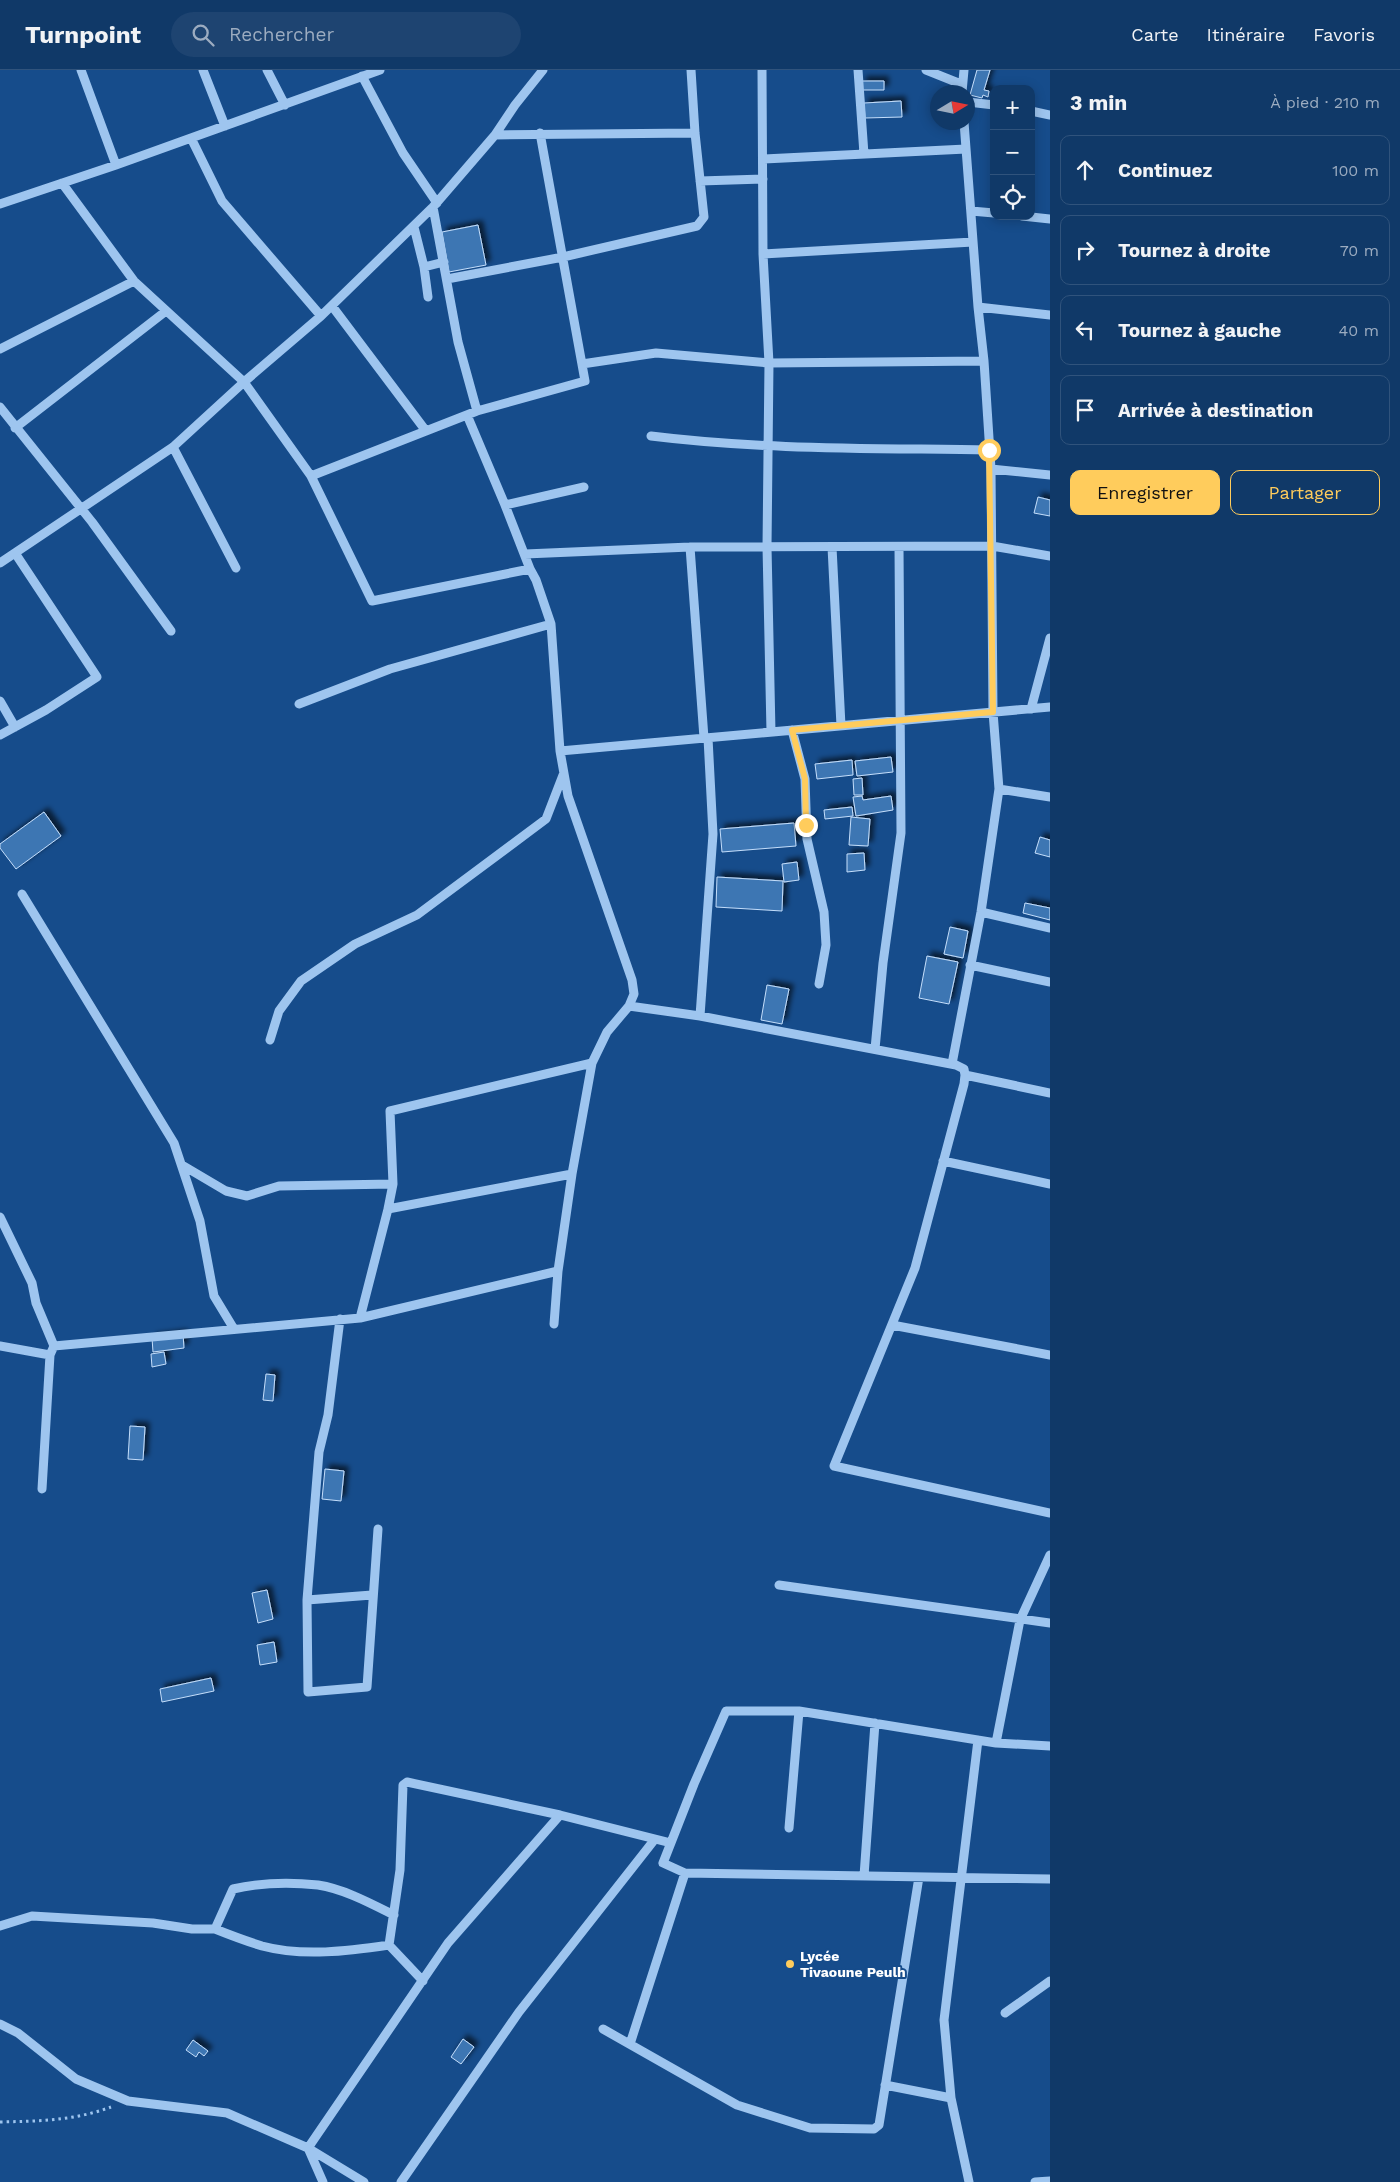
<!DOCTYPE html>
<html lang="fr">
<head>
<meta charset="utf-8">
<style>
	:root { --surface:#103968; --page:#1e4471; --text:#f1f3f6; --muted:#9cacc0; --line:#30537c; --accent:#ffcc5c }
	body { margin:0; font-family:"Work Sans",sans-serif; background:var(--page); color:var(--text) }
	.controls { position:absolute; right:15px; top:15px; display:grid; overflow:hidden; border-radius:10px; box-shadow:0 2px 12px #0003 }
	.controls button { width:45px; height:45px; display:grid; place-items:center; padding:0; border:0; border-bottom:1px solid var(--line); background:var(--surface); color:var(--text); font:25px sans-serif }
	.compass { position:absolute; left:930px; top:15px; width:45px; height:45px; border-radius:50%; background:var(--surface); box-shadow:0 2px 12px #0003; rotate:80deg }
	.stop { position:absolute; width:15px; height:15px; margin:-11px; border:4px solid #ffcc5c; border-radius:50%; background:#fff }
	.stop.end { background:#ffcc5c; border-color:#fff; box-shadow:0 1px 5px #0008 }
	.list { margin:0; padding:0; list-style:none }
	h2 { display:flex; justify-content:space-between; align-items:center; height:65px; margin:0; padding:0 20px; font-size:21px }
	h2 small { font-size:16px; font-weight:400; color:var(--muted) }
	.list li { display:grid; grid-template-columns:32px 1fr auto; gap:15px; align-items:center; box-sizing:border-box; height:70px; margin:0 10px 10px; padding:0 10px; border:1px solid var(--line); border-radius:10px }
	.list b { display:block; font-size:19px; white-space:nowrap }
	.list em { font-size:16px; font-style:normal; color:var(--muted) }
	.actions { display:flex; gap:10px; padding:15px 20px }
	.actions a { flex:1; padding:11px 0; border:1px solid var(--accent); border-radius:10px; text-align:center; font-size:18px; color:var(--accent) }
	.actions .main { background:var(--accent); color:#111 }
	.icon { flex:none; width:28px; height:28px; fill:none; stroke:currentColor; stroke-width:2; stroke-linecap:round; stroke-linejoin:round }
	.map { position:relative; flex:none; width:1050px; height:2112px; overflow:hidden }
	header { display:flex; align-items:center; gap:30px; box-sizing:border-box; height:70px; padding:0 25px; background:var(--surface); border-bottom:1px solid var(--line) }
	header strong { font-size:24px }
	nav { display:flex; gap:28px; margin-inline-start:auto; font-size:18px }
	.search { width:350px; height:45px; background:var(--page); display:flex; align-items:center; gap:12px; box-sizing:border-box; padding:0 18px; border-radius:28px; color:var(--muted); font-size:19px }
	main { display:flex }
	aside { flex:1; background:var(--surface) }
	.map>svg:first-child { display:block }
</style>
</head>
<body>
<header>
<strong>Turnpoint</strong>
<div class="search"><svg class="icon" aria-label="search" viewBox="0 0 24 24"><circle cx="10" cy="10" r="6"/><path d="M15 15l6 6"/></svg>Rechercher</div>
<nav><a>Carte</a><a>Itinéraire</a><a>Favoris</a></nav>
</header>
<main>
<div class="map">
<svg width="1050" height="2112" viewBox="0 0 1050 2112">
	<defs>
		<filter id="shadow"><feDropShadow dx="4.5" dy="-4.5" stdDeviation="2.5" flood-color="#0009"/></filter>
	</defs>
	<rect width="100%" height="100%" fill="#164c8b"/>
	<path fill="#3e76b3" stroke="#c4defb" filter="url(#shadow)" d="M977,0h13l-6,20 5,1 -1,6 -5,-2 -1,3 -12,-3z
		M862,11h22v9h-22z
		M901,31l1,16 -37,1 -1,-15z
		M478,155l8,40 -37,7 -7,-40z
		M1038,427l12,3v16l-16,-3z
		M891,687l2,15 -36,4 -2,-15z
		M852,690l1,15 -36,4 -2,-15z
		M862,708l1,17h-9l-1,-16z
		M862,726l1,4 28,-4 2,14 -37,6 -3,-19z
		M852,737l1,9 -28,3 -1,-9z
		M44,742l17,24 -45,33 -16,-21v-4z
		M851,747l19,2 -2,27 -19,-1z
		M794,753l2,23 -74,6 -2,-23z
		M1040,767l10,3v17l-15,-4z
		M864,783l1,17 -18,2v-18z
		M797,792l2,18 -15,2 -2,-18z
		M717,807l66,4 -1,30 -66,-4z
		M1025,833l25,5v12l-27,-7z
		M950,857l18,4 -5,27 -19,-4z
		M927,886l31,6 -9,42 -30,-6z
		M767,915l22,4 -7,35 -21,-4z
		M183,1264l1,14 -31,4 -1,-14z
		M164,1282l2,12 -14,3 -1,-13z
		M266,1304l9,1 -2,26 -10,-1z
		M130,1356l15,1 -2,33 -15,-1z
		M325,1399l19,2 -3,30 -19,-2z
		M267,1520l6,29 -15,4 -6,-30z
		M274,1572l3,20 -17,3 -3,-20z
		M211,1608l3,13 -52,11 -2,-13z
		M463,1969l11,8 -13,17 -10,-7z
		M193,1970l15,11 -4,5 -5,-4 -3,5 -10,-7z"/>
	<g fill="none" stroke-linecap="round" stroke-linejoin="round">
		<path stroke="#9ec5ef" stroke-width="3" stroke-dasharray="2.5 4" stroke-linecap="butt" d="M0,2052c39,-1 73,-1 111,-15"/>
		<path stroke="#9ec5ef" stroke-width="9" d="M81,0l35,95
			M203,0l22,56
			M267,0l18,35
			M762,0l1,184 6,109 -2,184 4,185
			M858,0l6,84
			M926,0l35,14
			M362,6l41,77 34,50
			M962,22l2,-22
			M968,32l26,3
			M1031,41l19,4
			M495,65l200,-2
			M191,68l31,63 99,115
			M764,89l202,-10
			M700,111l63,-2
			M62,113l72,98 110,101 67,94 61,125 158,-32 6,11 15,44 9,127 8,45 64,184 2,14 -5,12 -22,26 -15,31 -20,111 -14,97 -4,53
			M0,134l116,-39 264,-95
			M433,137l25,135 19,69
			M971,141l23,2
			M1022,146l28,3
			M414,157l10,40 4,30
			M763,184l210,-12
			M424,197l20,-5
			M447,209l116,-22 134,-31 7,-9 -9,-84 -4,-63
			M332,236l94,125
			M978,237l72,8
			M0,279l134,-68
			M582,294l74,-11 113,10 215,-2
			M0,337l92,115 79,109
			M467,345l38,90 25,64
			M15,358l151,-117
			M651,366c112,14 225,12 338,14
			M173,377l63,121
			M991,399l59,6
			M311,406l166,-65 108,-30 -45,-248
			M505,435l79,-18
			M690,477l14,191
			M832,477l9,179
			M525,484l165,-7 302,-1 58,10
			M0,493l173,-116 71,-65 77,-66 112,-109 62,-72 20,-30 28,-35
			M0,631l15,26
			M299,634l91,-35 161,-45
			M1031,639l19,-71
			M792,660l13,49 2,60 17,73 2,33 -7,39
			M0,665l46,-25 51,-33 -82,-124
			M560,681l490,-44
			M999,719l51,8
			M22,824l152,249 26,78 14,75 20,33
			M981,842l69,16
			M970,895l80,17
			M629,936l71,10 256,49 8,4 1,6 -1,9 -49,184 -81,198 216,47
			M700,946l13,-182 -5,-96
			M270,970l9,-29 22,-30 54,-37 62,-29 129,-96 17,-44
			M875,979l8,-86 18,-130 -2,-286
			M952,994l29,-152 18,-123 -6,-77 -2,-243 -7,-108 -6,-54 -14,-185
			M965,1005l85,18
			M943,1091l107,23
			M182,1095l44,26 21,5 32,-10 114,-2
			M388,1139l5,-25 -3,-73 202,-48
			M0,1147l32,66 4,20 18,43 -4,9 -8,134
			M360,1248l28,-109 184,-35
			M340,1249l-12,96 -9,37 -12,148 1,92 59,-5 11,-158
			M892,1255l158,30
			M0,1276l50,9
			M54,1276l306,-28 198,-47
			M779,1515l271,38
			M307,1530l65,-5
			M996,1673l24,-123 30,-65
			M1050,1676l-54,-3 -197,-32h-73l-32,73 -31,79 22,10 365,6
			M789,1758l10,-117
			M864,1806l11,-153
			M0,1856l32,-10 121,7 39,6h23l18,-40c26,-6 57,-7 85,-4 26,4 52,18 76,30
			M215,1859c15,6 31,12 47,17 41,11 86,5 127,-1
			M389,1875l11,-75 3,-85 4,-3 153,33 111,28
			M389,1875l34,36
			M1005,1943l45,-32
			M0,1954l18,9 58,46 52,22 99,12 81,35 56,34
			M603,1959l134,76 73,23 64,1 5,-4 40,-248
			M630,1974l55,-171
			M885,2015l66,13
			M323,2112l-15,-34 140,-205 112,-128
			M401,2112l118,-170 136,-173
			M969,2112l-18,-84 -7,-78 34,-280
			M1035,2112l15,-1"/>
	</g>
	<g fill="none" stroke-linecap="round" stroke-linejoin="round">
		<path stroke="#ffcc5c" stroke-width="6" d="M806,755l-1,-46 -13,-49 201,-18 -4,-262"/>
	</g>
	<circle fill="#ffcc5c" stroke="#164c8b" stroke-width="2" cx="790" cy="1894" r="5"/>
	<g text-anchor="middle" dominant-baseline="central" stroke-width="4" stroke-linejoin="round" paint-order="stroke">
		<g font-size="14" font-weight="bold" fill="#fff" stroke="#164c8b" text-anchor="start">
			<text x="800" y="1886">Lycée<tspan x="800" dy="16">Tivaoune Peulh</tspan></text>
		</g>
	</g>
</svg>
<div class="controls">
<button>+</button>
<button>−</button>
<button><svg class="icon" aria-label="locate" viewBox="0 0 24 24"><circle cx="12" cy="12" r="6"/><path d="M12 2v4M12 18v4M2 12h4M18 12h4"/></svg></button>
</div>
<svg class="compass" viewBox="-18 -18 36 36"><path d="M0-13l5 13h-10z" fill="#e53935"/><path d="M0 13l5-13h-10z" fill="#9cacc0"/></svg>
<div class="stop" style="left:989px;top:380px"></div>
<div class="stop end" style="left:806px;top:755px"></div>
</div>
<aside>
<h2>3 min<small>À pied · 210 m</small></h2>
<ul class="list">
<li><svg class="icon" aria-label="ahead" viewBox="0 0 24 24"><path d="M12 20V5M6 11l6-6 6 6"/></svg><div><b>Continuez</b></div><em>100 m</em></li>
<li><svg class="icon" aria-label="right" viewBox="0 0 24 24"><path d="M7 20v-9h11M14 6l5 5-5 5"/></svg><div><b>Tournez à droite</b></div><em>70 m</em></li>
<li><svg class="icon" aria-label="left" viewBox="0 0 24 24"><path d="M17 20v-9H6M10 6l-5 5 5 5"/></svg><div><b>Tournez à gauche</b></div><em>40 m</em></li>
<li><svg class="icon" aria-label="arrive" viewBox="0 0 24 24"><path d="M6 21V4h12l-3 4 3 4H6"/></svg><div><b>Arrivée à destination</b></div></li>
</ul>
<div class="actions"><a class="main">Enregistrer</a><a>Partager</a></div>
</aside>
</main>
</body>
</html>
